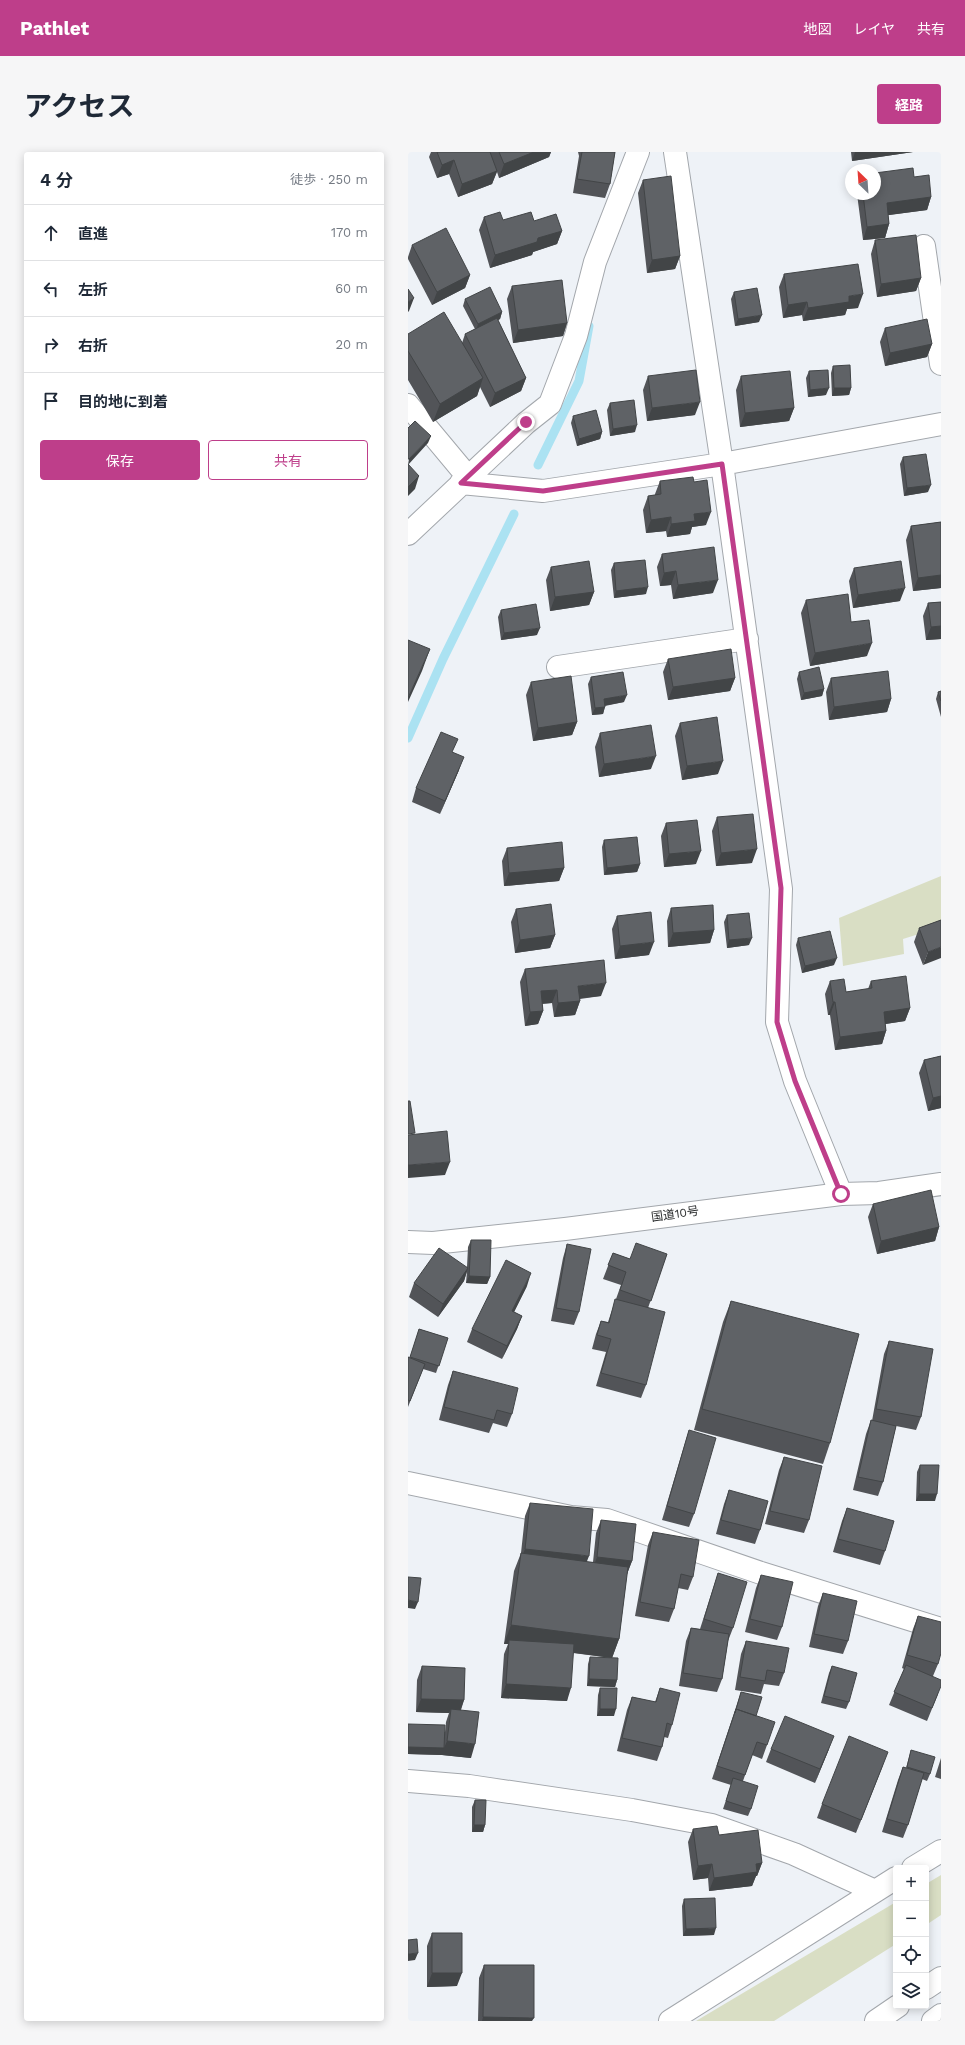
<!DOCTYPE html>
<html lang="ja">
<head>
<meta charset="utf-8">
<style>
	:root { --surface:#fff; --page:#f6f6f7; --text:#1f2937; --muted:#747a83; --line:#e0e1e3; --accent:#be3e8a }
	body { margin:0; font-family:"Work Sans","Noto Sans JP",sans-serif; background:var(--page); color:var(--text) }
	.controls { position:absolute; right:12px; bottom:12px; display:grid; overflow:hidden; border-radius:4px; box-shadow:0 2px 10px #0003 }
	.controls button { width:36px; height:36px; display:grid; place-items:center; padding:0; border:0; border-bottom:1px solid var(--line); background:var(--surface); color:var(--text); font:20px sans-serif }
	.compass { position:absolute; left:437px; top:12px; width:36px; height:36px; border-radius:50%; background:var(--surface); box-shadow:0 2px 10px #0003; rotate:335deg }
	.stop { position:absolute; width:12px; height:12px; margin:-9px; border:3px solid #be3e8a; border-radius:50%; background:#fff }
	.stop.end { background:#be3e8a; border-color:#fff; box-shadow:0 1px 4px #0008 }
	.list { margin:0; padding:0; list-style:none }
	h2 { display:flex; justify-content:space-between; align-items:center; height:52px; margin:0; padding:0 16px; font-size:17px }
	h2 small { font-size:13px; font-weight:400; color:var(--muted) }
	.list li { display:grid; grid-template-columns:26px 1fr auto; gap:12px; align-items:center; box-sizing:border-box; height:56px; padding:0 16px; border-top:1px solid var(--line) }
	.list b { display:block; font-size:15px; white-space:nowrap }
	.list em { font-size:13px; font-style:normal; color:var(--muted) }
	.actions { display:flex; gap:8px; padding:12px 16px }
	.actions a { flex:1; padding:9px 0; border:1px solid var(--accent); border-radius:4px; text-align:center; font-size:14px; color:var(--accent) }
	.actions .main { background:var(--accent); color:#fff }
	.icon { flex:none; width:22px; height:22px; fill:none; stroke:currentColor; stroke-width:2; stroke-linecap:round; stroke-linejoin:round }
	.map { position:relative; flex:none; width:533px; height:1869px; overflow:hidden; border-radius:4px }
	header { display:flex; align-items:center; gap:24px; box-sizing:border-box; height:56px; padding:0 20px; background:var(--accent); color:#fff }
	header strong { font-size:19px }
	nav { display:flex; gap:22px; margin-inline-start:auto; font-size:14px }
	.intro { display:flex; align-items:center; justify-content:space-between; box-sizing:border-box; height:96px; padding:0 24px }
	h1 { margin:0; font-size:28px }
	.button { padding:10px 18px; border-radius:4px; background:var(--accent); color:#fff; font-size:14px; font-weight:700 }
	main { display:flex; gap:24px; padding:0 24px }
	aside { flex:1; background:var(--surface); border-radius:4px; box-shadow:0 2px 10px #0003 }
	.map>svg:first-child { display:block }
</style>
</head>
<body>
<header>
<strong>Pathlet</strong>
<nav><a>地図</a><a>レイヤ</a><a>共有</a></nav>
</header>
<div class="intro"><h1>アクセス</h1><a class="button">経路</a></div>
<main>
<aside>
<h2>4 分<small>徒歩 · 250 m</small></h2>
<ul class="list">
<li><svg class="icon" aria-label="ahead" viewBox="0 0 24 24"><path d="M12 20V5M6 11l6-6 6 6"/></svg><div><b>直進</b></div><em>170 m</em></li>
<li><svg class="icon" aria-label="left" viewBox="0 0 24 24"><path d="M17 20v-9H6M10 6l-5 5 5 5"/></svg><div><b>左折</b></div><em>60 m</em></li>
<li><svg class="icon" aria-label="right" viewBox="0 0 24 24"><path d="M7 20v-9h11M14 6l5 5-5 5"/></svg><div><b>右折</b></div><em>20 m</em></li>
<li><svg class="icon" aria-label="arrive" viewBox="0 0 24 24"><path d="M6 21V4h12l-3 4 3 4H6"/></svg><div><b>目的地に到着</b></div></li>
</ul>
<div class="actions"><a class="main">保存</a><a>共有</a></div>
</aside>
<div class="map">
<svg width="533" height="1869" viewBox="0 0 533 1869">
	<rect width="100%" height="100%" fill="#eef2f7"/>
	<path fill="#d9dec4" d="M533,724v51l-38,12 1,15 -61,12 -4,-48z
		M533,1723v40l-15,10v-41z
		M488,1750v42l-122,77h-78z"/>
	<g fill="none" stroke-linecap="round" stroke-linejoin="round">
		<path stroke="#abe2f2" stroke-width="9" d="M130,313l41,-84 10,-55
			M0,586l35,-79 71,-145"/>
		<g stroke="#a3a7ac" stroke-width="24">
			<path id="minor" d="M267,0l47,312 59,425 -4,133 18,59 46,113
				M516,94l17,118
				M0,253l60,72
				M53,331l82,8 179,-27 219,-40
				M0,382l118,-111 24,-19 26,-68 19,-74 43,-110
				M150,515l189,-28
				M0,1331l163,34 36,3 154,53 180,56
				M0,1629l61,5 163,24 80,15 82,29 81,37
				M505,1716l28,-17
				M262,1869l226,-143"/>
		</g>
		<g stroke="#a3a7ac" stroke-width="24">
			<path id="trunk" d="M0,1090l25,1 132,-14 276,-35 38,-1 62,-9"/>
		</g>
		<g stroke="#a3a7ac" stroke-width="24">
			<path id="motorway" d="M518,1836l15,-10
				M468,1869l22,-15
				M525,1869l8,-6"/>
		</g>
		<use href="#minor" stroke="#fff" stroke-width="22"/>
		<use href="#trunk" stroke="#fff" stroke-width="22"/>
		<use href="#motorway" stroke="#fff" stroke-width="22"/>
	</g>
	<path fill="#525458" d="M23,0h120l-2,5 -50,21 -2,-6 -5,12 -34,13 -9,-23 -12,4 -8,-21z
		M170,0h37l-5,32 -5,14 -32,-5 6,-37z
		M443,0h62l-61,9z
		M235,28l37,76 -5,13 -28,4 -9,-80z
		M449,42h18l56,3 -4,13 -39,5 1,9 -4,14 -22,2z
		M76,65l19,3 31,1 28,10 -5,13 -24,8 -1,3 -42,13 -11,-38z
		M467,88l46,38 -5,13 -39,6 -6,-43z
		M4,93l58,30 -5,13 -33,17 -24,-46v-2z
		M376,122l74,34 -11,1 -2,6 -42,6 -1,-6 -19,3 -4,-31z
		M104,134l55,37 -4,13 -50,7 -6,-44z
		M326,140l25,30 -24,4 -4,-27z
		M57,147l37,13 -2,7 -2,1 28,58 -5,13 -31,16 -10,-20 -3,9 -44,26 -25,-42v-46l54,9 3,-9 10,-5 -12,-23z
		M477,176l47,16 -5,13 -42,9 -5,-24z
		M425,214l18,22 -2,7 -17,1 -1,-23z
		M401,219l17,24 -18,2 -2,-19z
		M240,224l47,39 -48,6 -4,-31z
		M333,224l53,32 -5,13 -49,6 -4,-37z
		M202,251l25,29 -25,4 -3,-26z
		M165,264l29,16 -2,7 -23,7 -6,-23z
		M495,305l25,35 -24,4 -4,-32z
		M252,329l34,1 12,43 -14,2 -2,7 -23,3 -1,-6 -20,2 -3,-23 5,-14 7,-1v-1z
		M533,370v66l-28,3 -7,-51 5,-14z
		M254,402l51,39 -40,6 -2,-14 -11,1 -3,-19z
		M206,411l32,31 -32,4 -3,-28z
		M143,415l43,25 -5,13 -39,6 -4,-31z
		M446,416l46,33 -47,7 -4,-27z
		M398,448l61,56 -57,10 -9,-53z
		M533,450v37l-15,1 -3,-24 5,-13z
		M93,458l36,25 -36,5 -3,-23z
		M260,507l67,19 -5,13 -62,9 -5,-28z
		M391,520l25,17 -2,7 -21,4 -4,-21z
		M183,525l33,25 -19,4 -2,8 -11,1 -4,-31z
		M423,526l60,21 -4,13 -58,8 -3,-28z
		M123,530l46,40 -5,13 -39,6 -7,-46z
		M533,539v26l-5,-18 2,-7z
		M272,571l38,51 -36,6 -7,-44z
		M192,581l51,36 -52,8 -4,-30z
		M45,600l6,18 -19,44 -28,-12 4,-14z
		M309,665l35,46 -36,3 -4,-35z
		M258,671l30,41 -32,3 -3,-31z
		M196,688l36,24 -3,8 -33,3 -2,-28z
		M99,696l57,20 -5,13 -55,5 -2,-25z
		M263,756l43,22 -4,13 -42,4 -1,-26z
		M108,757l39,26 -5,13 -35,5 -4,-31z
		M319,763l22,30 -22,3 -3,-26z
		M209,764l32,39 -34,4 -3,-30z
		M533,768l-18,45 -9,-23 5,-14z
		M390,786l36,27 -32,8 -6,-28z
		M117,817l76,27 -21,3v2l-5,14 -21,2 -2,-14 -10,1 1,7 -5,13 -13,2 -5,-44z
		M422,829l16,11 22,-3 3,-8 39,27 -5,13 -20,3 1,7 -4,13 -47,6 -5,-35h-2l-3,-21z
		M533,904v52l-13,3 -9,-38 5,-13z
		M465,1052l66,23 -4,14 -58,13 -9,-37z
		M63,1088l19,37 -3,7 -21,-1 1,-12 -3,10 -26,36 -29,-20 5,-14 53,-16 1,-20z
		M159,1092l12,68 -5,13 -23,-4 12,-63z
		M205,1101l17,6 37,-5 -19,54 -2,77 -5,13 -45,-12 10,-34 -14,-3 4,-15 5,-13 7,1 3,-9 10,-28 -18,-6z
		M119,1134l-13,26 8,4 -5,13 -15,30 -35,-17 5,-13z
		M323,1149l99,142 -7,21 -129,-34 29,-108z
		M11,1177l29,9 -12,35 -13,-4 -15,38v-50l2,1z
		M481,1189l32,76 -5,13 -20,-4 -13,56 -5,14 -25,-6 13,-56 5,-14 1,1 12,-67z
		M45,1219l59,43 -5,13 -14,-4 -4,10 -50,-13 9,-35z
		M281,1278l5,84 -5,13 -27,-7 23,-77z
		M376,1305l25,63 -5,13 -39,-9 14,-54z
		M512,1313l15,36h-19l1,-29z
		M321,1338l31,40 -5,14 -39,-10 8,-30z
		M122,1351l57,59h6l3,-29 5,-13 31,41 -5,13 -8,65 -7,19 -39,-5 -6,48 -66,-3 3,-44 4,-10h-4l10,-73 7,-18 4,-37z
		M439,1356l38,43 -5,14 -47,-13 9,-31z
		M245,1380l40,45 -5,13 -10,-2 -4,21 -5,13 -34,-6 13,-71z
		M310,1421l15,55 -5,13 -6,38 -5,13 -38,-6 7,-45 5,-13 9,1z
		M353,1423l21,52 -5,13 -32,-8 11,-44z
		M415,1441l25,48 -5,13 -34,-7 9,-41z
		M510,1464l20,48 -5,12 5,18 -11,27 -38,-16 15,-36 -2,-1 11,-39z
		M338,1489l38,32 -5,13 -15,-2 -3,10 -26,-4 6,-36z
		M182,1505l27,23 -2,7 -28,-1 1,-22z
		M14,1514l42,34 -3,10 10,48 -29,-3 -34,-1v-30l37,8 1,-10 3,-9 -33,-1 1,-32z
		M424,1514l17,36 -3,7 -25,-6 8,-30z
		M192,1536l14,28h-17l1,-21z
		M252,1536l12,37 -4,13 -4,-1 -2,10 -5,14 -40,-10 10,-41 5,-13 23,5z
		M333,1540l15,24 11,29 -5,14 -10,-4 -9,26 8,28 -3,7 -25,-7 8,-24 -19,-6z
		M363,1597h58l-14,34 -49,-21z
		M503,1598l19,24 -3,7 -5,-2 -14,46 -5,13 -21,-6 16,-52 5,-13 3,1z
		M533,1606v21l-6,-2z
		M475,1613l-27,68 -39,-15 5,-14z
		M67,1648l10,25 -2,7h-11v-25z
		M285,1677l26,6 43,28 -5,13h-1l-4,10 -43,5 -1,-13 -15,2 -5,-38z
		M276,1747l30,36 -31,1 -1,-30z
		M24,1781l25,53 -30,1v-41z
		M76,1813l48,56h-54l1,-43z"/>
	<path fill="#424547" d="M126,0h17l-2,5 -50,21 5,-14z
		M447,0h58l-61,9z
		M46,8l-5,14 -12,4 5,-13z
		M89,19l-5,13 -34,13 4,-13z
		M523,45l-4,13 -45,6 5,-13z
		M481,72l-4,14 -22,2 4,-13z
		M154,79l-5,13 -24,8 -1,3 -42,13 5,-13 43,-17z
		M272,104l-5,13 -28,4 5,-13z
		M62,123l-5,13 -33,17 5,-13z
		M513,126l-5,13 -39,6 4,-13z
		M455,142l-5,14 -11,1 -2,6 -42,6 5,-13 41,-12z
		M6,146l-5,13 -1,1v-10z
		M399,150l-5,13 -19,3 5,-13z
		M94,160l-2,7 -24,12 2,-7z
		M354,163l-3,7 -24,4 3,-7z
		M159,171l-4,13 -50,7 5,-13z
		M524,192l-5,13 -42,9 5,-13z
		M75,226l-6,18 -44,26 7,-18z
		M118,226l-5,13 -31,16 5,-14z
		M421,236l-3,7 -18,2 2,-7z
		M426,236h17l-2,7 -17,1z
		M292,250l-5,13 -48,6 5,-13z
		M386,256l-5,13 -49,6 5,-14z
		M229,273l-2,7 -25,4 3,-7z
		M194,280l-2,7 -23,7 2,-7z
		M23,284l-3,7 -20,22 1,-6z
		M11,324l-4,13 -7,7v-9z
		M523,333l-3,7 -24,4 3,-8z
		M303,360l-5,13 -14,2 -2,7 -23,3 4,-13 23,-10z
		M263,365l-5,14 -20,2 5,-13z
		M268,419l-5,14 -11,1 4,-13z
		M533,423v13l-28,3 5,-13z
		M310,428l-5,13 -40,6 5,-14z
		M240,435l-2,7 -32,4 2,-7z
		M497,436l-5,13 -47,7 5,-13z
		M186,440l-5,13 -39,6 5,-14z
		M533,474v13l-15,1 5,-13z
		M132,476l-3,7 -36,5 3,-7z
		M464,491l-5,13 -57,10 5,-13z
		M22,497l-8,22 -14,31v-4z
		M327,526l-5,13 -62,9 5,-13z
		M416,537l-2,7 -21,4 3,-7z
		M219,543l-3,7 -22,4 2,-7z
		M483,547l-4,13 -58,8 5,-13z
		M197,555l-2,7 -11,1 3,-7z
		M169,570l-5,13 -39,6 5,-13z
		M248,604l-5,13 -52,8 5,-13z
		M56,605l-5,13 -19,44 5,-13z
		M315,609l-5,13 -36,6 5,-14z
		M349,697l-5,14 -36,3 5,-13z
		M293,699l-5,13 -32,3 5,-13z
		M232,712l-3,8 -33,3 3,-7z
		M156,716l-5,13 -55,5 5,-13z
		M306,778l-4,13 -42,4 5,-14z
		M147,783l-5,13 -35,5 5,-13z
		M344,786l-3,7 -22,3 2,-8z
		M246,790l-5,13 -34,4 5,-13z
		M533,795v11l-18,7 5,-13z
		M429,806l-3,7 -32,8 3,-7z
		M198,831l-5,13 -28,3 5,-13z
		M149,838l-5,13 -16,1 5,-13z
		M172,849l-5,14 -21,2 4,-14z
		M425,850h2l-5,13h-2z
		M502,856l-5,13 -26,4 5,-13z
		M135,859l-5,13 -13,2 5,-14z
		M478,879l-4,13 -47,6 5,-13z
		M533,944v12l-13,3 5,-13z
		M42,1010l-5,13 -37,3v-13z
		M531,1075l-4,14 -58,13 4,-13z
		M60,1116l-4,13 -26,36 5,-13z
		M123,1121l-4,13 -19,38 4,-13z
		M61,1124l21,1 -3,7 -21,-1z
		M114,1164l-5,13 -15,30 5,-13z
		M511,1342h18l-2,7h-19z
		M117,1397l64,7 -5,13 -64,-7z
		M189,1405l35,4 -5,13 -35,-3z
		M0,1448l10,2 -3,7 -7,-1z
		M103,1473l108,14 -7,19 -103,-14v-4l-1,4h-4z
		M181,1527l28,1 -2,7 -28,-1z
		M98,1532l65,4 -4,13 -66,-3z
		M13,1547l43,1 -5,14 -8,-5 -2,4 -33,-1z
		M192,1557h16l-2,7h-17z
		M426,1584l-5,13 -14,34 5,-14z
		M39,1589l28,3 -4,14 -29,-3 -34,-1v-7l36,1z
		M480,1600l-5,13 -27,68 5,-13z
		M66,1673h11l-2,7h-11z
		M354,1711l-5,13h-1l-4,10 -43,5 5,-13 42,-14z
		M304,1712l-4,14 -15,2 5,-14z
		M308,1776l-2,7 -31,1 3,-7z
		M10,1801l-3,7 -7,1v-7z
		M24,1821h30l-5,13 -30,1z
		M75,1865l51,1 -2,3h-50z"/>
	<path fill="#5f6266" stroke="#424547" d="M29,0h53l7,19 -35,13 -8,-24 -12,5z
		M91,0h35l-30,12z
		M174,0h33l-5,32 -33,-5z
		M505,16l1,9 15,-2 2,22 -44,6 2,21 -22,3 -4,-33h12v-21z
		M263,24l9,80 -28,4 -9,-80z
		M92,60l3,8 28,-8 3,9 22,-7 6,17 -24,7 -1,4 -42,13 -11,-38z
		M38,76l24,47 -33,17 -25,-47z
		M508,83l5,43 -40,6 -6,-44z
		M450,112l5,30 -14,2v6l-41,6 -1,-6 -19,3 -4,-31z
		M154,128l5,43 -49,7 -6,-44z
		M82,135l12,25 -24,12 -13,-25z
		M349,136l5,27 -24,4 -4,-27z
		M0,137l6,9 -6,4z
		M36,160l39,66 -43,26 -32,-53v-17z
		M89,166l29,60 -31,15 -30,-59z
		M519,167l5,25 -42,9 -5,-25z
		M442,213l1,23h-17l-1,-22z
		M288,218l4,32 -48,6 -4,-32z
		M420,218l1,18 -19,2 -1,-19z
		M382,219l4,37 -49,5 -4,-37z
		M226,248l3,25 -24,4 -3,-26z
		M188,258l6,22 -23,7 -6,-23z
		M7,269l16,15 -22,23h-1v-31z
		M518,302l5,31 -24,3 -4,-31z
		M0,312l11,12 -11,11z
		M285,325l1,5 13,-2 4,32 -17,2 1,7 -24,3v-7l-20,3 -3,-24 13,-2 -1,-13z
		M533,370v53l-23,3 -7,-52z
		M306,395l4,33 -40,5 -2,-14 -12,2 -2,-19z
		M237,408l3,27 -32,4 -2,-28z
		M181,409l5,31 -39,5 -4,-30z
		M493,409l4,27 -47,7 -4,-27z
		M440,442l3,28 18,-2 3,23 -57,10 -9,-53z
		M533,450v24l-10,1 -3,-24z
		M128,452l4,24 -36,5 -3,-23z
		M0,488l22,9 -22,49z
		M323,497l4,29 -62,9 -5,-28z
		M411,515l5,22 -20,4 -5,-21z
		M480,519l3,28 -57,8 -3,-29z
		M215,520l4,23 -23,4 1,8 -10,1 -4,-31z
		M163,524l6,46 -39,6 -7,-46z
		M533,539v10l-3,-9z
		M309,565l6,44 -36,5 -7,-43z
		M243,573l5,31 -52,8 -4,-31z
		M33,580l17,7 -6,13 12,5 -19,44 -29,-13z
		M345,662l4,35 -36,4 -4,-36z
		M289,668l4,31 -32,3 -3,-31z
		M229,685l3,27 -33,4 -3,-28z
		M154,690l2,26 -55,5 -2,-25z
		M143,752l4,31 -35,5 -4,-31z
		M305,753l1,25 -41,3 -2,-25z
		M243,760l3,30 -34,4 -3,-30z
		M341,761l3,25 -23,2 -2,-25z
		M533,768v27l-13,5 -9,-24z
		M422,779l7,27 -32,8 -7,-28z
		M196,808l2,23 -28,3 2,15 -22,2 -1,-13 -16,1 2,20 -13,1 -5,-43z
		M498,824l4,32 -26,4 2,19 -46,6 -5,-35h-2l-3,-21 14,-2 2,13 26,-4 -1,-7z
		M533,904v40l-8,2 -9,-38z
		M0,949h2l5,32 -7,1z
		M39,979l3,31 -42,3v-30z
		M523,1038l8,37 -58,14 -8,-37z
		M63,1088h20l-1,37 -21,-1z
		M228,1091l31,11 -16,47 -31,-11 6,-18 -18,-7 5,-12 17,6z
		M159,1092l24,5 -12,63 -23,-4z
		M31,1096l29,20 -25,36 -29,-21z
		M98,1108l25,13 -19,38 10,5 -15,30 -35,-17z
		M207,1147l50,13 -19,73 -45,-12 10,-34 -14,-4 4,-14 8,2z
		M323,1149l128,33 -29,109 -128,-34z
		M11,1177l29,9 -9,28 -29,-9z
		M481,1189l44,8 -12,68 -45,-8z
		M0,1205l17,7 -15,37 -2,-1z
		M45,1219l65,17 -6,26 -15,-4 -3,10 -50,-13z
		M463,1268l25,6 -13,56 -25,-5z
		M281,1278l27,8 -22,76 -27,-8z
		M376,1305l38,9 -13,54 -39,-9z
		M512,1313h19l-2,29h-18z
		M321,1338l39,11 -8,29 -39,-10z
		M122,1351l63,6 -4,47 -64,-7z
		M439,1356l47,13 -9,30 -47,-12z
		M193,1368l35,4 -4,37 -35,-4z
		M245,1380l46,8 -6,37 -12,-3 -7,35 -34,-7z
		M113,1401l107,14 -9,72 -108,-14z
		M310,1421l29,9 -14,46 -29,-9z
		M353,1423l32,7 -11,45 -32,-8z
		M0,1425l13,1 -3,24 -10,-2z
		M415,1441l34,8 -9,40 -34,-7z
		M510,1464l23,6v31l-3,11 -31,-9z
		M283,1476l38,6 -7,45 -39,-6z
		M101,1488l65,4 -3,44 -65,-4z
		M338,1489l43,7 -5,25 -17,-3 -2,11 -25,-4z
		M182,1505l28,1 -1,22 -28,-1z
		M498,1513l35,15v6l-9,22 -38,-16z
		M14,1514l43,2 -1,32 -43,-1z
		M424,1514l25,7 -8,29 -25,-6z
		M192,1536h17l-1,21h-16z
		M252,1536l20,5 -8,32 -5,-2 -5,24 -40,-9 10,-41 24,5z
		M333,1540l21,5 -6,19 -20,-7 -1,4z
		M43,1557l28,3 -4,32 -28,-3z
		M328,1557l39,13 -8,23 -10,-3 -12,33 -28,-9z
		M377,1564l49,20 -14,33 -49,-20z
		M0,1572l37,1 -1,23 -36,-1z
		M441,1584l39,16 -27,68 -39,-16z
		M503,1598l24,7 -5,17 -23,-7z
		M495,1615l21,6 -16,52 -21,-6z
		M325,1626l25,8 -7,23 -25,-8z
		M67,1648h11l-1,25h-11z
		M309,1674l2,9 39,-5 4,33 -6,1 1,8 -43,6 -2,-14 -14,2 -5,-37z
		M307,1746l1,30 -30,1 -2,-30z
		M24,1781h30v40h-30z
		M9,1787l1,14 -10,1v-14z
		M76,1813h50v53l-51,-1z"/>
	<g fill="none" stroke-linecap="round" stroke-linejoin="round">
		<path stroke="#be3e8a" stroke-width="5" d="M118,270l-65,61 82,8 179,-27 59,424 -4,134 18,59 46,113"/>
	</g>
	<g text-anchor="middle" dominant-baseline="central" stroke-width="4" stroke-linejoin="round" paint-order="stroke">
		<g font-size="12" fill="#2c2e2f" stroke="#fff">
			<text transform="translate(267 1062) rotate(-8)">国道10号</text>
		</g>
	</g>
</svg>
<div class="controls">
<button>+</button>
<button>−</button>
<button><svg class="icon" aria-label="locate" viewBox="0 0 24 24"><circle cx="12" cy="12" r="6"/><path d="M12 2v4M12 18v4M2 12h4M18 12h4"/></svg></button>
<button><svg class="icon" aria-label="layers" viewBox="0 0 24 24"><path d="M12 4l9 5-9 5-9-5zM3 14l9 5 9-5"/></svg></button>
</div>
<svg class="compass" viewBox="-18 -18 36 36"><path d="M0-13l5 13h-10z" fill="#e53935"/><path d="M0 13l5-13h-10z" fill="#747a83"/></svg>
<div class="stop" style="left:433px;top:1042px"></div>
<div class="stop end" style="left:118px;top:270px"></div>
</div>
</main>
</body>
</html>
